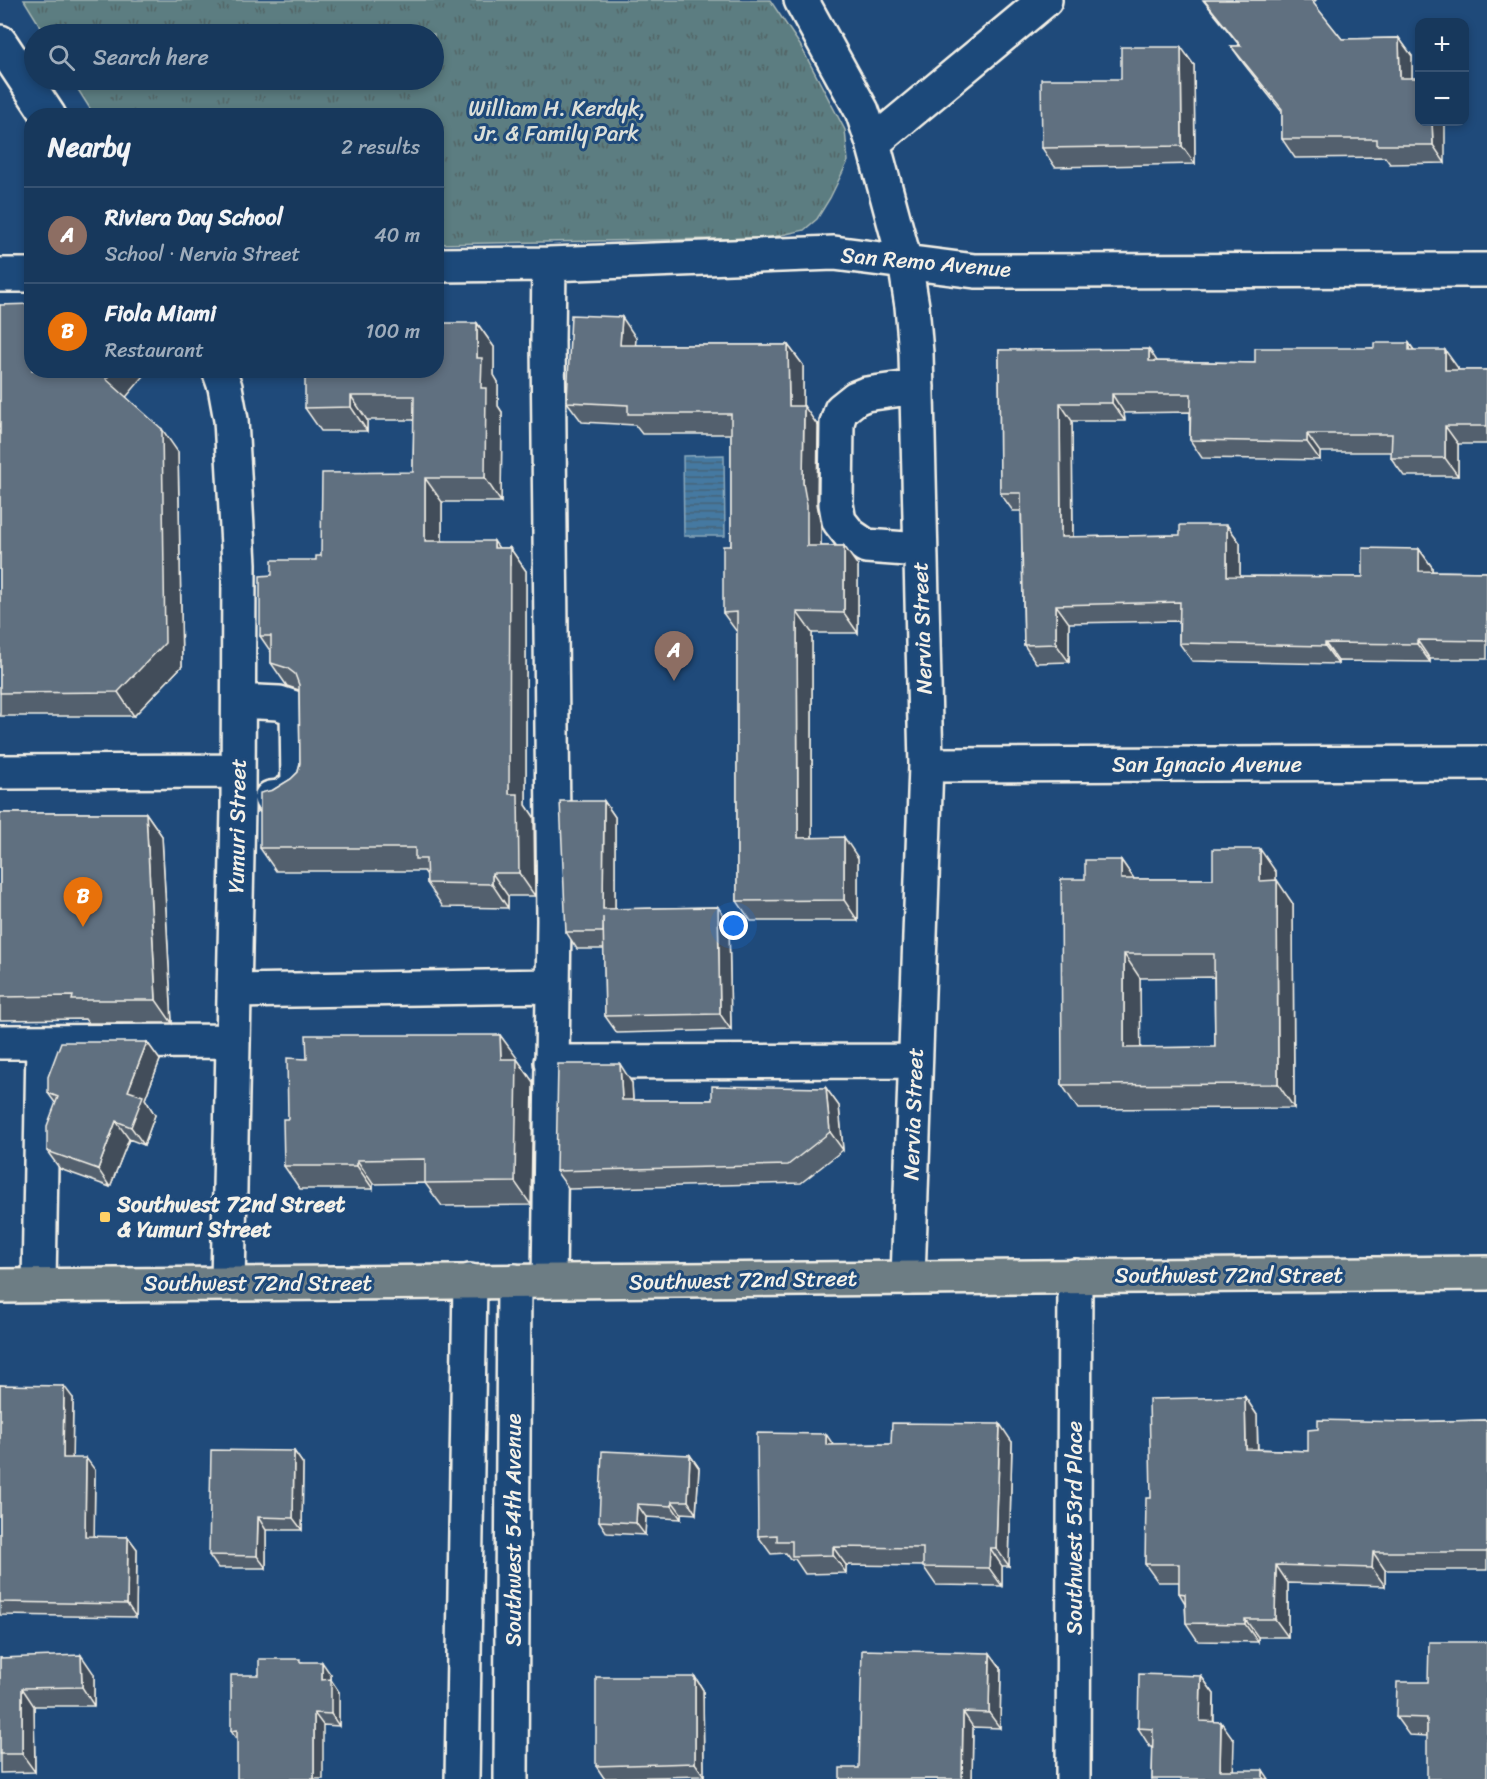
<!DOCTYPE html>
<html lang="en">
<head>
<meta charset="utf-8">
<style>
	:root { --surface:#17385c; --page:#244365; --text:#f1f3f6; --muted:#9eacbb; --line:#365272; --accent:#ffd166 }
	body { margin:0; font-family:Sriracha,sans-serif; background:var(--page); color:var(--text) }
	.controls { position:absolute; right:18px; top:18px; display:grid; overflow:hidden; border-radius:12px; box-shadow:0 3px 9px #0003 }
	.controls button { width:54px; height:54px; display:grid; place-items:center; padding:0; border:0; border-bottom:2px solid var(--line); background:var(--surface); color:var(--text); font:30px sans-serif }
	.you { position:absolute; left:734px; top:926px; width:21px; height:21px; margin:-15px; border:4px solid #fff; border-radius:50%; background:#1a73e8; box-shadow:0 0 0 9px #1a73e833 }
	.badge { display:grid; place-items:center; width:39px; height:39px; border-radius:50%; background:var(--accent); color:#fff; font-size:20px; font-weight:700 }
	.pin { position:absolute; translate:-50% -50px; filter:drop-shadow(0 2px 3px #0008) }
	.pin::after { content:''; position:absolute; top:32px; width:21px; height:18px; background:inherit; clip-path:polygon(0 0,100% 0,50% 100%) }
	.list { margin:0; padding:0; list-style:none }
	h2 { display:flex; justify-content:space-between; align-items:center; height:78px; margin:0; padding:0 24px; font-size:26px }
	h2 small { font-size:20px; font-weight:400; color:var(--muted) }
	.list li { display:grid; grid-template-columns:39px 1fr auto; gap:18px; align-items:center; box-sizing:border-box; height:96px; padding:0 24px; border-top:2px solid var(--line) }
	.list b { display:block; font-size:22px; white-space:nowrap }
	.list p { margin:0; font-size:20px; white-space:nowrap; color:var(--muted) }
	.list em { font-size:20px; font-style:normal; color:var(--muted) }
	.icon { flex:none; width:33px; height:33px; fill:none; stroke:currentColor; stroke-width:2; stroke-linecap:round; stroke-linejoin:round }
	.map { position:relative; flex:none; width:1487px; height:1779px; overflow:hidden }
	.search { position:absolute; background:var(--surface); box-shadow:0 3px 9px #0003; left:24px; top:24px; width:420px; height:66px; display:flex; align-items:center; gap:15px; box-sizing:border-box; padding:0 21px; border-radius:33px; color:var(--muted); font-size:22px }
	.panel { position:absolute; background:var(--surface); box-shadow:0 3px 9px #0003; left:24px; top:108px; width:420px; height:270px; border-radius:24px }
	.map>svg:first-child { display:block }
</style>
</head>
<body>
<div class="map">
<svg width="1487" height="1779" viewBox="0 0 1487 1779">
	<defs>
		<pattern id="park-tufts" width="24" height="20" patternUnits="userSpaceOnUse" patternTransform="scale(1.5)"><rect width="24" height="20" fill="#5b7d81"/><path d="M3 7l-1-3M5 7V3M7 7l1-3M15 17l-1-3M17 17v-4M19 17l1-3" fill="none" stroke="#536566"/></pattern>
		<pattern id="water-rules" width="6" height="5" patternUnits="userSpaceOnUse" patternTransform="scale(1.5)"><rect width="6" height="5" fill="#4479a1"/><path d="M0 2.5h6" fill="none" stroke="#466378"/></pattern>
	</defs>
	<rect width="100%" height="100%" fill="#1f4a7a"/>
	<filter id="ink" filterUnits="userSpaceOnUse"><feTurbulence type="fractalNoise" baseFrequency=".0167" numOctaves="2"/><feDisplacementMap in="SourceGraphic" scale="12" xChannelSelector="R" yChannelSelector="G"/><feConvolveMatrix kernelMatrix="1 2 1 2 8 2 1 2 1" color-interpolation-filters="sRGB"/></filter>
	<g filter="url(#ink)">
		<path fill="url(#park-tufts)" stroke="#a8b7b4" stroke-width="1.5" d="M24,0h746l30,45 45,85 3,31 -18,37 -13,21 -13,11 -36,8 -331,6 -1,-128 -342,-1 -22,-35h362v-46h-389z"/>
		<path fill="url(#water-rules)" stroke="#8aa9bd" stroke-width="1.5" d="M724,455l1,81h-41l-1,-80z"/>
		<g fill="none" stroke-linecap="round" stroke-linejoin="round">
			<g stroke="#f4f1e8" stroke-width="38">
				<path id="minor" d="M801,0l61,111 11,32 32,119 7,44 4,47 10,412 -18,513
					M0,42l49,74
					M873,143l172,-143
					M436,265l113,-1 285,-11 141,18 512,-1
					M0,275h32
					M219,370l6,17 6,33 8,144 -1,243 -10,476
					M917,387l-51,7 -10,4 -15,12 -4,13 -1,81 3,17 11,14 16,11 54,4
					M239,701l40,2 18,6 1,77 -18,11 -9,1
					M926,765l561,-2
					M0,772l238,-1
					M234,991l319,-5
					M0,1042l233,-1
					M551,1062l364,-1
					M549,1281l5,-361 -6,-578 1,-78
					M39,1285l4,-243
					M462,1779l8,-498
					M511,1779l3,-498
					M1073,1779l2,-503"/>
			</g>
			<g stroke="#f4f1e8" stroke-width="38">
				<path id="major" d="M0,1286l1487,-13"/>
			</g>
			<use href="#minor" stroke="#1f4a7a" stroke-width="33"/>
			<use href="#major" stroke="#6d7d84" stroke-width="33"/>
		</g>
		<path fill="#53606e" stroke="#f4f1e8" stroke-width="1.5" fill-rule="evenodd" d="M1203,0h113l-3,3 29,36 57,-1 13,18v22l33,85 -55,1 -5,-7 -90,1 -13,-19v-27l-38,-48 -13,-18h9z
			M1194,65l1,99 -140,3 -13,-19 79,-69z
			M0,305l126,92 52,55 4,214 -48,50h-134z
			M477,323l17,24v28l4,7v24l4,6 -1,90h-59v39l57,7h11l16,23v234l8,12 1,79h-27v12l-65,-1 -16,-24v-8l-3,-4h-148l-16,-23 13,-58 18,-11 7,-7 2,-9 -1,-73 -12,-4 -16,-23v-11l-11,-16 12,-61 44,-15 97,-88 1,-52h-47v11h-46l-16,-23z
			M636,338l-1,7h153l15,20v41l15,20 -1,78 4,21v21h23l14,20v67h-46v205l46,20v63h-107l-14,-20v-269l-14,-19 8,-67v-112h-89l-7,-9 -53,-3 -15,-20z
			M1409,343l5,7 44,18v2h29v74h-29v32h-54l-13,-18 1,-6h-72v8l-118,-2 -12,-18v-28l-66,1 1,8h-53l1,116 107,-2 47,-10 13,18v33l123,1 56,-28 13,18v4l55,1v87h-57v3l-92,-1v3l-146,-3 -13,-18v-22l-110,2v39l-33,1 -12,-18 -3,-134h-8l-13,-18 -1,-143 158,11 98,2z
			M604,801l11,16v92l103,-2 11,17 2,106 -114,3 -12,-17 -1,-67h-27l-11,-17z
			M0,813h146l16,23 10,187h-84l-3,-4 -85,1z
			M1121,860l13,19h79l63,-7v8l17,24 1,204 -216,1 -16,-24 23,-206zM1214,977l1,70 -75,1v-70z
			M500,1035l33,47 -2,123 -89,1 -17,-23 -52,1v5h-73l-16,-23 4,-47 19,-60z
			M147,1042l13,18 -15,39 10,16 -11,30 -15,-6 -19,48 -50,-18 -13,-18 9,-47 -8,-11z
			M632,1083l1,17h79l114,-12 13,18 4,44 -42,33 -232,6 -13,-18z
			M0,1385l73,13 -1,60 23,12 -1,67h34l9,12 -1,68 -136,-2z
			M1245,1397l12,18 1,34 50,2 98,-29 81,-2v150h-102v16l-97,-3v54h-30v5l-60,-1 -12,-18 -1,-20 -6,-10v-11h-21l-13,-18 6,-66z
			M1012,1442l-3,124h-7v20l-66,-1 -13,-19 -77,-1v8l-41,1 -10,-15h-5l-4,-6 -15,1 -13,-18 76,-91z
			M294,1451l9,13 -1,66h-36v38h-48l-9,-13z
			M690,1455l9,13 -3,46 -15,-1v6l-35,-2 -1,18 -38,-2 -8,-12z
			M0,1658l94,16v32h-60l1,66 -35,1z
			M302,1662l29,13v5l8,12v34l-16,-1 -86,15 -6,-9 28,-56z
			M1001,1668l-1,60 -27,-1 -1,52h-132l19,-11z
			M1201,1676l13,18v27l20,19 -82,39 1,-32h-3l-12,-19z
			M695,1677l8,13 1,86 -100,2 -8,-12z
			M1428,1682l-1,54 -18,-1 -13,-18z"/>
		<path fill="#434e5a" stroke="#f4f1e8" stroke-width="1.5" d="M1399,38l13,18v40l-12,-18z
			M1181,47l13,18 1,99 -13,-18z
			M1432,122h13v41l-12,-18z
			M622,317l14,21 -2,27 -14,-20z
			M477,323l17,24v28l4,7v24l4,6 -1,90 -16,-24 -8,-120z
			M1409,343l12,18 -12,-11z
			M788,345l15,20v61l-14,-20z
			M1149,349l12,18 -12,-6z
			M1445,350l13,18v20l-13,-18z
			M113,370h36l-27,32 -16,-23z
			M1112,394l12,19 1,8 -13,-18z
			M351,396l16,24v11l-16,-24z
			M1060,403l12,18 1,134 -12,-18z
			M804,406l14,20 -1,78 4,21v41l-14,-20 -4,-63z
			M1445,426l13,18v32l-13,-18z
			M162,429l16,23 4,214 -48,50 -16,-24z
			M1307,434l13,18v8l-13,-18z
			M425,478l17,24v62l-17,-23z
			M1227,525l13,18v51l-13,-18z
			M494,541l16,23v-16l16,23v234l8,12 1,79 -16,-23 -10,-79z
			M844,546l14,20v67l-14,-20z
			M1419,549l13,18v22l-13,-18z
			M1056,605l13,18v39l-13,-18z
			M797,612l15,21v225l-14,-20z
			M1417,640l13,19v3l-13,-18z
			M1325,643l13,18v3l-13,-18z
			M604,801l11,16v109l-12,-17z
			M146,813l16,23 10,187 -16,-23z
			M844,837l14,21v63l-14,-21z
			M1260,849l16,23v32l-16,-23z
			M1121,860l16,23 -16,-4z
			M492,873l16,23v12l-16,-24z
			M1277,880l16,24 1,204 -16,-24z
			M718,907l11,17 2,106 -11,-16z
			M1124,954l16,24 1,93 -17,-23z
			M500,1035l17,23v3v-2l16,23 -2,123 -16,-23 -14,-123z
			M147,1042l13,18 -15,39 10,16 -11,30 -13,-18 -3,-36z
			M620,1064l12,19 2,35 -12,-18z
			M826,1088l13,18 4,44 -13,-18z
			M116,1121l13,18 -19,48 -12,-18z
			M357,1160l16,24v5l-16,-23z
			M64,1386l9,12 -1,72 -9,-12z
			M1245,1397l12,18 1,52 -12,-18z
			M1000,1424l12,18 -3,124 -13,-18z
			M826,1434l12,18 -12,-7z
			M294,1451l9,13 -1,66 -9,-12z
			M690,1455l9,13 -3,46 -8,-13z
			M86,1458l9,12 -1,79 -9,-13z
			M672,1501l9,12v6l-9,-13z
			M637,1504l9,13 -1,18 -9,-12z
			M258,1517l8,13v38l-9,-12z
			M128,1537l9,12 -1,68 -9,-13z
			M833,1547l13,18v8l-13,-18z
			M990,1548l12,18v20l-13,-18z
			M1373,1552l12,18v16l-13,-18z
			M1276,1565l12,18v54l-13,-18z
			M1245,1619l13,18v5l-13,-18z
			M990,1653l11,15 -1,60 -11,-15z
			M81,1655l13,19v32l-12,-19z
			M322,1662l9,13v5l8,12v34l-8,-12 -9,-34z
			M1201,1676l13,18 -1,45 -13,-18z
			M695,1677l8,13 1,86 -9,-13z
			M22,1688l12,18 1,66 -13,-18z
			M963,1712l10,15 -1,52h-10z
			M314,1713l9,12v54h-9z
			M1221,1722l13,18 -1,39 -13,-9z
			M1263,1770l6,9h-6z"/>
		<path fill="#607080" stroke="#f4f1e8" stroke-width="1.5" fill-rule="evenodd" d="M1204,0h107l31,39 57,-1 1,40h19v44h13l1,23h-56v-6h-95v-30l-51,-63h10z
			M1121,47h60l1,99 -140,2 -1,-69h80z
			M32,304v66h81l-7,9 56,50 3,214 -47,49 -118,1v-388z
			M571,315l51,2 -2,28h168l1,61h15l-1,77 4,22v41h37v67l-47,-1 1,226 46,-1v63l-107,1v-289l-14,1v-67h8v-132h-103v-9l-61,-3z
			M436,323h41v35h5l-1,30h5l-1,90h-60v63h69v7h16l-1,246h9l1,79h-27v11l-65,-1 -1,-24h-11v-11h-155v-55l13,-3 18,-11 7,-7 2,-9 -1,-78 -4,-11 -8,-6 -16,-5v-27h-11v-60l12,-1v-15h44v-4h5l1,-83 91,-1 1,-76h-63v11l-46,1v-38h131z
			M1374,343h35v7h36v20h42v56h-42v32h-54l1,-24h-85v8l-117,-2 1,-46h-79v9h-52l1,134 119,-2v-10h47v51l136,1v-29l56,1v22l68,1v69l-70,-1v4l-92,-1v3l-146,-3 1,-41 -124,3v39l-32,1 -3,-152h-21l-1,-143 150,-1v12l106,2v-15h119z
			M560,801h44l-1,108 115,-2 2,107 -115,2 -2,-99v15h-37z
			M0,813h146l10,187h-84l1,-4 -73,1z
			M1213,849h47v32l17,-1 1,204 -216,1 -1,-206h24v-19h36v19h92zM1124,954h90l1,93 -91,1z
			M306,1035h194l1,24h16l-2,123 -90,1v-24l-68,1v6h-73l-1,-47h5l-1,-61 20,1z
			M61,1042h86l-19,49 15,5 -12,31 -15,-6 -18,48 -51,-18v-25l11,-29 -10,-4v-16z
			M558,1064h62l2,36h90v-14l114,2 4,44 -42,33 -232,6z
			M0,1385l64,1 -1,72h23l-1,78 43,1 -1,67 -127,-2z
			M1245,1397l1,52 62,2v-21l10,-1v-9l88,2 81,-2v132h-114l-1,16 -96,-3 -1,54h-30v5l-59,-1 -1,-29 -6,-1v-29h-34l1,-66h5l-2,-99z
			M892,1423l108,1 -4,124h-6l-1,20 -66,-1v-19l-90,-1v8l-41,1v-15h-15v-6l-19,1 -1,-103 69,1v11l65,-1z
			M211,1450l83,1 -1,67 -35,-1 -1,39 -48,-1z
			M602,1451l88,4 -2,46h-16v5l-35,-2 -1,19 -37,-2z
			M1429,1642h58v137h-60v-61l-31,-1 1,-35h31z
			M862,1650l128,3 -1,60 -26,-1 -1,67h-122v-11h19z
			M81,1655l1,32 -60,1v66h-22v-96z
			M259,1659h41v3h22v18l9,-1v35l-17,-1v66h-77v-49l-6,1v-56h28z
			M1139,1674l62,2 -1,45 21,1 -1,48h43v9h-111l1,-50 -15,-1z
			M596,1677h99v86l-99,3z"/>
	</g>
	<rect fill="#ffd166" stroke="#1f4a7a" stroke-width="2" x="99" y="1211" width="12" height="12" rx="3"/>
	<g text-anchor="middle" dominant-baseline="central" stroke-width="6" stroke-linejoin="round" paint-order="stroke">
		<g font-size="22" fill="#dde0d9" stroke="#1f4a7a">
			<text x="557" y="108">William H. Kerdyk,<tspan x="557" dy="25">Jr. &amp; Family Park</tspan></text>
		</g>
		<g font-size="22" fill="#f4f1e8" stroke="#1f4a7a">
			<text transform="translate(926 262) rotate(5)">San Remo Avenue</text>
			<text transform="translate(922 628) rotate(-92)">Nervia Street</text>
			<text x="1207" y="764">San Ignacio Avenue</text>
			<text transform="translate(237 826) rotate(-89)">Yumuri Street</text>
			<text transform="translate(913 1114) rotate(-88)">Nervia Street</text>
			<text x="1229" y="1275">Southwest 72nd Street</text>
			<text transform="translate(743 1280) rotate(-1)">Southwest 72nd Street</text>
			<text x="258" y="1283">Southwest 72nd Street</text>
			<text transform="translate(1074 1528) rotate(-90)">Southwest 53rd Place</text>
			<text transform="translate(513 1530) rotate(-90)">Southwest 54th Avenue</text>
		</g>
		<g font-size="22" font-weight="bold" fill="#f4f1e8" stroke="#1f4a7a" text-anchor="start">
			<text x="117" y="1204">Southwest 72nd Street<tspan x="117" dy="25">&amp; Yumuri Street</tspan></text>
		</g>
	</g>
</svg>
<div class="controls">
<button>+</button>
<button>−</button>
</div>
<div class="you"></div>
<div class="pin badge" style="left:674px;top:681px;background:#8d6e63">A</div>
<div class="pin badge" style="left:83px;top:927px;background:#e8710a">B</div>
<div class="search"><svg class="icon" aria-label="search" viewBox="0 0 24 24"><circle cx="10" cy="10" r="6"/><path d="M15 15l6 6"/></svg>Search here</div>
<section class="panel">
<h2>Nearby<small>2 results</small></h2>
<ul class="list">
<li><span class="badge" style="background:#8d6e63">A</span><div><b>Riviera Day School</b><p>School · Nervia Street</p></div><em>40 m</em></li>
<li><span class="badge" style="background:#e8710a">B</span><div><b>Fiola Miami</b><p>Restaurant</p></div><em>100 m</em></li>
</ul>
</section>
</div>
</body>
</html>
